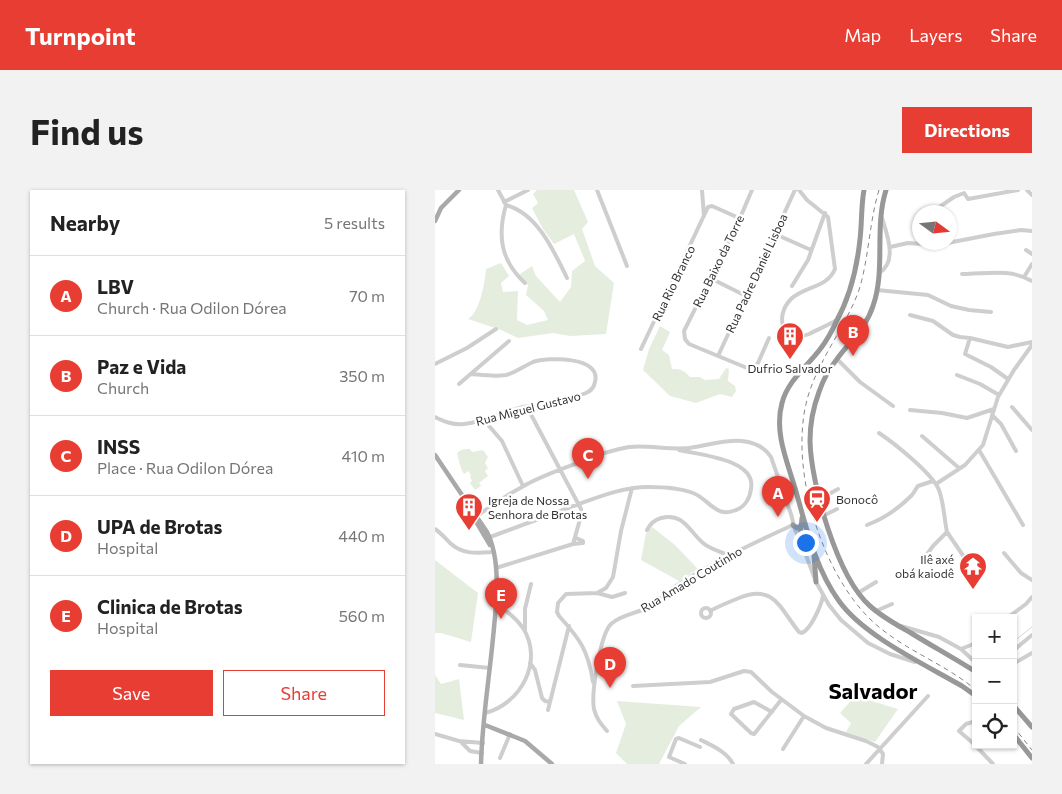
<!DOCTYPE html>
<html lang="en">
<head>
<meta charset="utf-8">
<style>
	:root { --surface:#fff; --page:#f2f2f2; --text:#222; --muted:#767676; --line:#e0e0e0; --accent:#e73d33 }
	body { margin:0; font-family:Commissioner,sans-serif; background:var(--page); color:var(--text) }
	.controls { position:absolute; right:15px; bottom:15px; display:grid; overflow:hidden; border-radius:0px; box-shadow:0 1px 4px #0004 }
	.controls button { width:45px; height:45px; display:grid; place-items:center; padding:0; border:0; border-bottom:1px solid var(--line); background:var(--surface); color:var(--text); font:25px sans-serif }
	.compass { position:absolute; left:477px; top:15px; width:45px; height:45px; border-radius:50%; background:var(--surface); box-shadow:0 1px 4px #0004; rotate:105deg }
	.you { position:absolute; left:370px; top:352px; width:18px; height:18px; margin:-12px; border:4px solid #fff; border-radius:50%; background:#1a73e8; box-shadow:0 0 0 8px #1a73e833 }
	.badge { display:grid; place-items:center; width:32px; height:32px; border-radius:50%; background:var(--accent); color:#fff; font-size:16px; font-weight:700 }
	.pin { position:absolute; translate:-50% -41px; filter:drop-shadow(0 1px 2px #0008) }
	.pin::after { content:''; position:absolute; top:26px; width:18px; height:15px; background:inherit; clip-path:polygon(0 0,100% 0,50% 100%) }
	.list { margin:0; padding:0; list-style:none }
	h2 { display:flex; justify-content:space-between; align-items:center; height:65px; margin:0; padding:0 20px; font-size:21px }
	h2 small { font-size:16px; font-weight:400; color:var(--muted) }
	.list li { display:grid; grid-template-columns:32px 1fr auto; gap:15px; align-items:center; box-sizing:border-box; height:80px; padding:0 20px; border-top:1px solid var(--line) }
	.list b { display:block; font-size:19px; white-space:nowrap }
	.list p { margin:0; font-size:16px; white-space:nowrap; color:var(--muted) }
	.list em { font-size:16px; font-style:normal; color:var(--muted) }
	.actions { display:flex; gap:10px; padding:15px 20px }
	.actions a { flex:1; padding:11px 0; border:1px solid var(--accent); border-radius:0px; text-align:center; font-size:18px; color:var(--accent) }
	.actions .main { background:var(--accent); color:#fff }
	.icon { flex:none; width:28px; height:28px; fill:none; stroke:currentColor; stroke-width:2; stroke-linecap:round; stroke-linejoin:round }
	.map { position:relative; flex:none; width:597px; height:574px; overflow:hidden; border-radius:0px }
	header { display:flex; align-items:center; gap:30px; box-sizing:border-box; height:70px; padding:0 25px; background:var(--accent); color:#fff }
	header strong { font-size:24px }
	nav { display:flex; gap:28px; margin-inline-start:auto; font-size:18px }
	.intro { display:flex; align-items:center; justify-content:space-between; box-sizing:border-box; height:120px; padding:0 30px }
	h1 { margin:0; font-size:35px }
	.button { padding:12px 22px; border-radius:0px; background:var(--accent); color:#fff; font-size:18px; font-weight:700 }
	main { display:flex; gap:30px; padding:0 30px }
	aside { flex:1; background:var(--surface); border-radius:0px; box-shadow:0 1px 4px #0004 }
	.map>svg:first-child { display:block }
</style>
</head>
<body>
<header>
<strong>Turnpoint</strong>
<nav><a>Map</a><a>Layers</a><a>Share</a></nav>
</header>
<div class="intro"><h1>Find us</h1><a class="button">Directions</a></div>
<main>
<aside>
<h2>Nearby<small>5 results</small></h2>
<ul class="list">
<li><span class="badge">A</span><div><b>LBV</b><p>Church · Rua Odilon Dórea</p></div><em>70 m</em></li>
<li><span class="badge">B</span><div><b>Paz e Vida</b><p>Church</p></div><em>350 m</em></li>
<li><span class="badge">C</span><div><b>INSS</b><p>Place · Rua Odilon Dórea</p></div><em>410 m</em></li>
<li><span class="badge">D</span><div><b>UPA de Brotas</b><p>Hospital</p></div><em>440 m</em></li>
<li><span class="badge">E</span><div><b>Clinica de Brotas</b><p>Hospital</p></div><em>560 m</em></li>
</ul>
<div class="actions"><a class="main">Save</a><a>Share</a></div>
</aside>
<div class="map">
<svg width="597" height="574" viewBox="0 0 597 574">
	<rect width="100%" height="100%" fill="#fff"/>
	<path fill="#e5eddf" d="M102,0h37l14,32 -6,7 13,37 19,17 -8,51 -36,2 -17,-3 -35,5 -17,-8 -33,-11c12,-7 17,-37 18,-50l15,-6 8,13 -8,7 2,9 15,-1 -1,29 10,5 21,-5 -4,-9 -18,-16 2,-10 -11,-9 15,-10 4,10 24,26 11,-15 1,-16 13,-10 -11,-27 -20,10 -11,-15 -11,-21 6,-5 -5,-9z
		M225,136l10,6 -8,18 7,5 3,14c9,0 12,1 18,8h10l5,3 14,-1 7,-11 3,1 -1,12 7,5 1,5 -4,6 -12,-3 -24,9 -26,-7 -27,-26 6,-21z
		M31,259h4l2,3 11,-2 5,7 -3,6 3,5 -3,3 3,5 -9,7 2,3 -6,4 -5,-7 2,-2 -2,-4 1,-2 -3,-4 -4,3c-4,-6 -5,-14 -7,-21l4,-3z
		M217,337l23,18 23,24 -19,12 -38,-21 5,-27z
		M0,370l43,33 -7,49 -30,-9h-6z
		M0,485l6,9 18,-5 5,41 -29,-7z
		M420,506l43,13 -23,33 -29,-10 5,-9 -11,-10z
		M182,511l84,6 -22,19 -20,38h-32l-11,-11 10,-29z"/>
	<g fill="none" stroke-linecap="round" stroke-linejoin="round">
		<path stroke="#cbdbed" stroke-width="1" d="M578,452l19,-15"/>
		<path stroke="#cecece" stroke-width="4" d="M63,0l8,15c-9,31 -5,56 19,78
			M162,0l30,76
			M267,0l2,26
			M317,0l-15,35 -53,106 1,8 4,5 63,26 6,-7 11,-25
			M364,0l8,10 21,17 7,52c-8,19 -30,17 -44,30 -17,17 -9,46 18,35 10,-5 19,-9 28,-14
			M592,0l5,5
			M69,12l24,-12
			M71,15c31,8 48,46 61,73
			M497,22l22,-15 10,-4 4,6 50,-9
			M340,44l36,16
			M455,57l18,-4 29,2 57,-11 27,-4 11,1
			M591,60l6,4
			M444,83c19,-11 8,-39 3,-55
			M527,84c25,0 47,-6 70,7
			M589,87l8,-13
			M275,88l36,18
			M357,96l16,-26 17,-47
			M442,100l51,5 23,11 18,4 22,2
			M475,125l23,6 20,14 7,2 10,1 38,9 24,-5
			M535,148l-5,16 26,13 17,12
			M206,159l67,-142 4,-1 27,12
			M283,166l77,-166
			M402,169l23,23 33,24
			M0,174l32,-16 29,-19
			M522,185l23,9 19,11
			M24,194l50,-43
			M577,217l20,23
			M475,220l32,3 25,5 27,-9
			M557,225l9,9 15,27
			M0,227c10,5 18,8 29,7 19,-2 37,-11 55,-16 22,-5 46,-6 67,-15 5,-2 8,-6 9,-11 7,-26 -48,-25 -62,-20 -9,4 -18,11 -27,13 -11,2 -24,0 -35,-1
			M48,229l19,22 21,45
			M444,243c15,10 54,41 60,57 5,14 5,28 8,42
			M487,246l37,32
			M544,260l44,75
			M501,294l29,-19 18,-20 15,-48 16,-27 18,-25
			M385,309l18,-10
			M390,325l12,-6
			M39,328c16,-11 31,-22 48,-31 17,-10 37,-17 56,-24 16,-7 33,-13 51,-16 20,-2 40,3 60,1 27,-4 64,-18 82,9l20,57 4,16 5,9 16,43 13,23 12,15 27,23 22,11 25,8
			M432,335c16,-6 32,-17 44,-29 3,-3 4,-6 7,-10l15,-5
			M0,339c6,4 10,9 15,14 13,12 27,10 43,9
			M212,340c3,-6 7,-10 14,-12 22,-6 28,13 42,25 7,6 16,8 25,12
			M512,342l28,41
			M55,347c30,-11 59,-22 89,-33 22,-8 45,-17 69,-17 15,0 32,1 45,6 16,6 23,26 43,17 9,-3 14,-12 15,-21 6,-30 -52,-34 -72,-39
			M138,354l10,-1v-2l-7,-3
			M569,363l17,20 11,7
			M487,371l11,-15 14,-14
			M61,378l77,-24 8,-28v-7l-54,-102
			M162,403l9,-5 7,-11 8,-46 11,-43
			M423,403l18,-11
			M266 423a5 5 0 1 1 10 0a5 5 0 1 1-10 0Z
			M275,421c9,-5 19,-9 29,-13 35,-14 40,9 60,34l3,1c9,-4 19,-27 21,-37
			M441,421l16,-7
			M572,428l19,-14 6,-7
			M466,436l38,11 22,12 15,-6
			M90,441v-22l6,-25
			M526,459l15,14
			M578,461l19,-16
			M95,473l5,7 7,28 3,3 5,1
			M578,474l19,-11
			M25,475l30,3
			M158,492c-5,-32 -13,-43 -34,-66l-2,-4 1,-9 8,-9 31,-1 15,4 13,-4
			M198,496l77,-4 34,-11 7,1 21,20 32,24 22,12 40,13 12,6 5,7 -1,10
			M113,520l21,-84
			M337,522l-18,-10 -20,7 -3,5 20,19 3,1 1,-1 26,-33
			M50,523c36,-9 59,-52 38,-85 -7,-10 -16,-17 -26,-23
			M541,531l-10,3 -7,7 15,13 19,20
			M172,541c-6,-7 -11,-13 -13,-22 -3,-15 6,-74 17,-85 12,-11 28,-10 41,-19 9,-6 17,-15 27,-21 36,-23 74,-41 114,-59
			M0,544l24,7 24,2
			M266,550c12,6 26,12 32,24
			M26,552l9,9 12,2
			M348,559l21,-33
			M65,568l10,-24
			M250,574l-16,-7 7,-18 3,-1 21,9
			M431,574l62,-68"/>
		<path stroke="#a9a9a9" stroke-width="4.5" d="M0,31l6,-13 18,-18
			M0,265l52,77c15,29 9,75 6,106 -4,42 -11,84 -12,126
			M27,308l28,47
			M50,535l40,16 27,23"/>
		<path stroke="#989898" stroke-width="5" d="M429,0c-3,16 -2,33 -4,49 -3,29 -10,58 -24,83 -4,9 -9,18 -15,26 -14,19 -33,32 -39,55 -8,29 5,58 13,85 11,38 20,80 44,113 25,35 85,63 123,85l14,10
			M451,0c-12,38 0,79 -13,116 -7,22 -23,35 -36,53 -8,10 -14,21 -18,33 -6,16 -9,32 -9,49 1,43 27,136 60,165 12,11 27,19 41,27 21,13 43,25 65,39
			M358,335l4,3 4,-2
			M365,349l2,-21
			M379,366l2,26
			M578,515l19,22
			M578,544l19,24"/>
		<path stroke="#868686" stroke-width="1" stroke-dasharray="5 4" stroke-linecap="butt" d="M444,0c-10,33 -10,68 -20,100 -13,36 -38,66 -50,103 -22,68 10,175 60,225 31,31 74,44 107,72
			M578,536l19,24"/>
	</g>
	<defs>
		<g id="building-pin" transform="scale(1.4375)"><path d="M0 17L-7.5 6A9.5 9.5 0 1 1 7.5 6Z" fill="#e73d33" stroke="#fff"/><path d="M-4-6H4V6H1V3H-1V6H-4ZM-2.5-4.3h1.7v1.8h-1.7ZM.8-4.3h1.7v1.8H.8ZM-2.5-1h1.7V.8h-1.7ZM.8-1h1.7V.8H.8Z" fill="#fff"/></g>
		<g id="station-pin" transform="scale(1.4375)"><path d="M0 17L-7.5 6A9.5 9.5 0 1 1 7.5 6Z" fill="#e73d33" stroke="#fff"/><path d="M-3-6H3Q5-6 5-4V2Q5 4 3 4L4.5 6H3L1.5 4h-3L-3 6H-4.5L-3 4Q-5 4-5 2V-4Q-5-6-3-6ZM-3.5-4v3h7v-3ZM-3.5 1v1.5H-2V1ZM2 1v1.5H3.5V1Z" fill="#fff"/></g>
		<g id="temple-pin" transform="scale(1.4375)"><path d="M0 17L-7.5 6A9.5 9.5 0 1 1 7.5 6Z" fill="#e73d33" stroke="#fff"/><path d="M0-6L5-2H3V0L6.5 2.5H4V6H1.5V3h-3V6H-4V2.5H-6.5L-3 0V-2H-5Z" fill="#fff"/></g>
	</defs>
	<g fill-rule="evenodd">
		<use href="#building-pin" x="355" y="146"/>
		<use href="#station-pin" x="382" y="309"/>
		<use href="#building-pin" x="34" y="317"/>
		<use href="#temple-pin" x="538" y="376"/>
	</g>
	<g text-anchor="middle" dominant-baseline="central" stroke-width="5" stroke-linejoin="round" paint-order="stroke">
		<g font-size="12" fill="#313131" stroke="#fff">
			<text transform="translate(283 71) rotate(-64)">Rua Baixo da Torre</text>
			<text transform="translate(321 83) rotate(-65)">Rua Padre Daniel Lisboa</text>
			<text transform="translate(238 93) rotate(-64)">Rua Rio Branco</text>
			<text transform="translate(93 218) rotate(-14)">Rua Miguel Gustavo</text>
			<text transform="translate(256 389) rotate(-31)">Rua Amado Coutinho</text>
		</g>
		<g font-size="12" fill="#313131" stroke="#fff" text-anchor="start">
			<text x="355" y="178" text-anchor="middle">Dufrio Salvador</text>
			<text x="401" y="309">Bonocô</text>
			<text x="53" y="310">Igreja de Nossa<tspan x="53" dy="14">Senhora de Brotas</tspan></text>
			<text x="519" y="369" text-anchor="end">Ilê axé<tspan x="519" dy="14">obá kaiodê</tspan></text>
		</g>
		<g font-size="22" font-weight="bold" fill="#000" stroke="#fff">
			<text x="438" y="500">Salvador</text>
		</g>
	</g>
</svg>
<div class="controls">
<button>+</button>
<button>−</button>
<button><svg class="icon" aria-label="locate" viewBox="0 0 24 24"><circle cx="12" cy="12" r="6"/><path d="M12 2v4M12 18v4M2 12h4M18 12h4"/></svg></button>
</div>
<svg class="compass" viewBox="-18 -18 36 36"><path d="M0-13l5 13h-10z" fill="#e53935"/><path d="M0 13l5-13h-10z" fill="#767676"/></svg>
<div class="you"></div>
<div class="pin badge" style="left:343px;top:327px">A</div>
<div class="pin badge" style="left:418px;top:166px">B</div>
<div class="pin badge" style="left:153px;top:289px">C</div>
<div class="pin badge" style="left:175px;top:498px">D</div>
<div class="pin badge" style="left:66px;top:429px">E</div>
</div>
</main>
</body>
</html>
